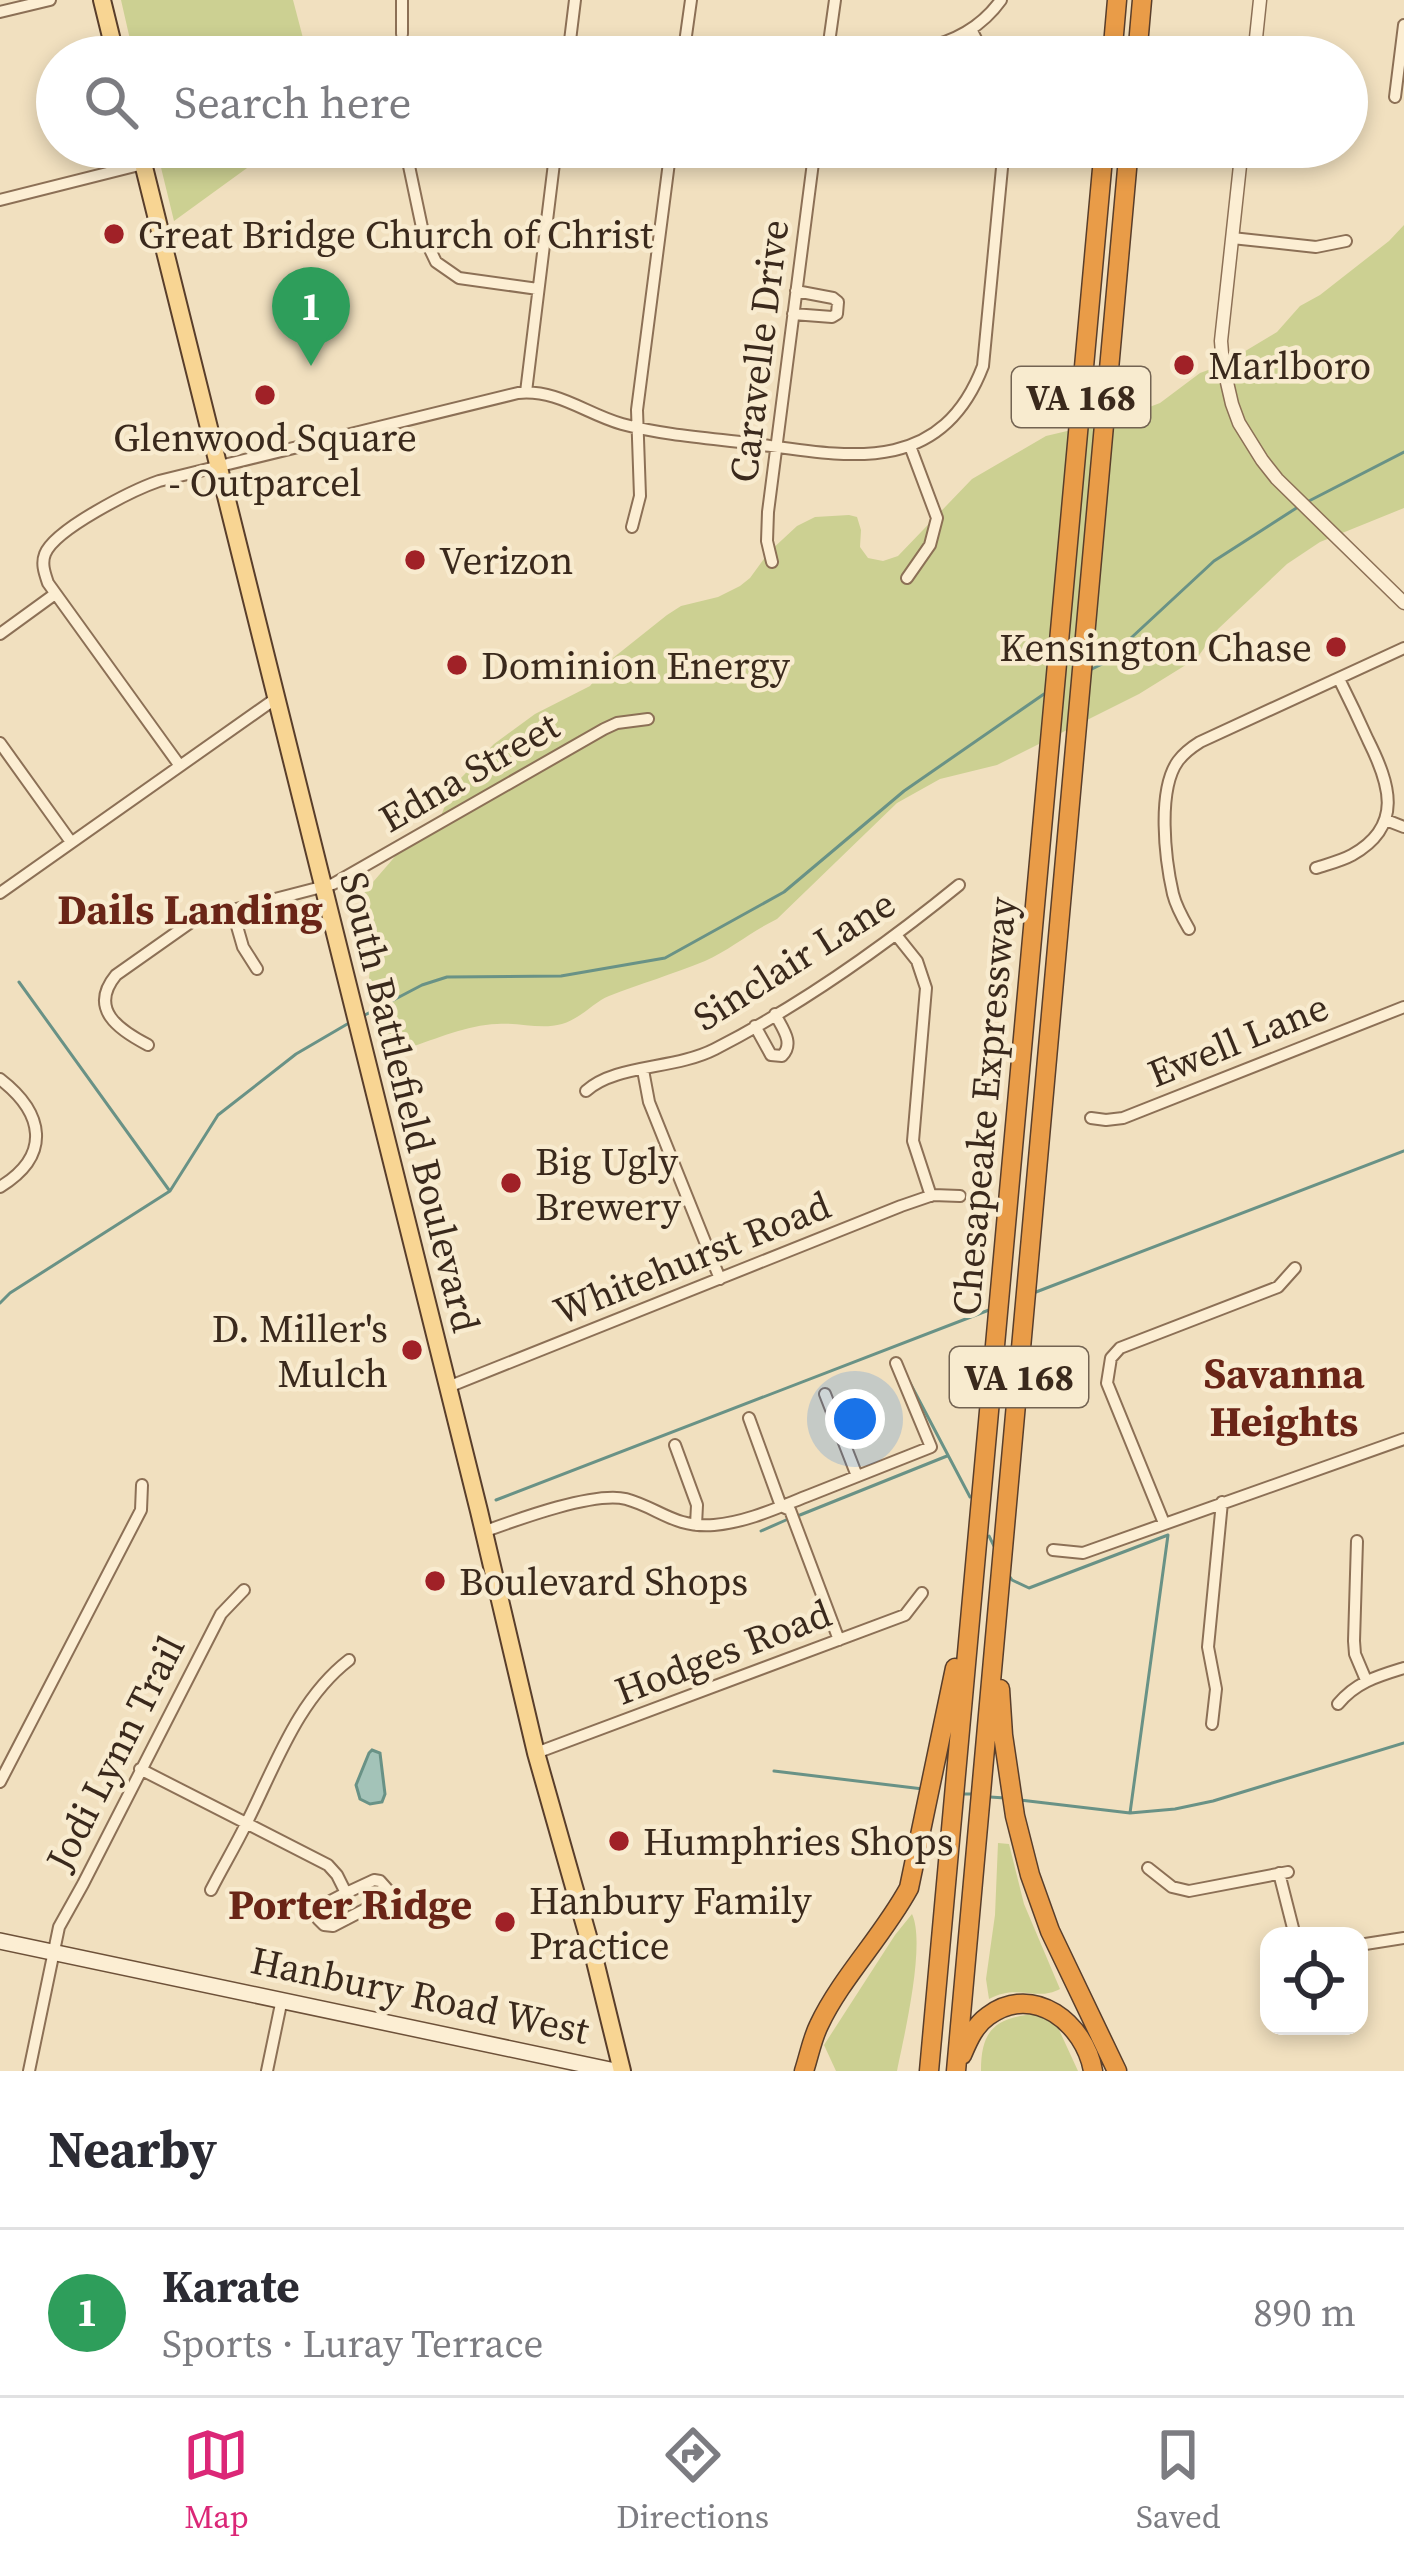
<!DOCTYPE html>
<html lang="en">
<head>
<meta charset="utf-8">
<style>
	:root { --surface:#fff; --page:#f7f7f7; --text:#2b2b33; --muted:#7c7c81; --line:#e1e1e2; --accent:#db2777 }
	body { margin:0; font-family:"Source Serif 4",serif; background:var(--page); color:var(--text) }
	.controls { position:absolute; right:36px; bottom:36px; display:grid; overflow:hidden; border-radius:24px; box-shadow:0 6px 18px #0003 }
	.controls button { width:108px; height:108px; display:grid; place-items:center; padding:0; border:0; border-bottom:3px solid var(--line); background:var(--surface); color:var(--text); font:60px sans-serif }
	.you { position:absolute; left:855px; top:1419px; width:42px; height:42px; margin:-30px; border:9px solid #fff; border-radius:50%; background:#1a73e8; box-shadow:0 0 0 18px #1a73e833 }
	.badge { display:grid; place-items:center; width:78px; height:78px; border-radius:50%; background:var(--accent); color:#fff; font-size:39px; font-weight:700 }
	.pin { position:absolute; translate:-50% -99px; filter:drop-shadow(0 3px 6px #0008) }
	.pin::after { content:''; position:absolute; top:63px; width:42px; height:36px; background:inherit; clip-path:polygon(0 0,100% 0,50% 100%) }
	.list { margin:0; padding:0; list-style:none }
	h2 { display:flex; justify-content:space-between; align-items:center; height:156px; margin:0; padding:0 48px; font-size:51px }
	h2 small { font-size:39px; font-weight:400; color:var(--muted) }
	.list li { display:grid; grid-template-columns:78px 1fr auto; gap:36px; align-items:center; box-sizing:border-box; height:168px; padding:0 48px; border-top:3px solid var(--line) }
	.list b { display:block; font-size:45px; white-space:nowrap }
	.list p { margin:0; font-size:39px; white-space:nowrap; color:var(--muted) }
	.list em { font-size:39px; font-style:normal; color:var(--muted) }
	.icon { flex:none; width:66px; height:66px; fill:none; stroke:currentColor; stroke-width:2; stroke-linecap:round; stroke-linejoin:round }
	.map { position:relative; flex:none; width:1404px; height:2071px; overflow:hidden }
	.search { position:absolute; background:var(--surface); box-shadow:0 6px 18px #0003; left:36px; right:36px; top:36px; height:132px; display:flex; align-items:center; gap:30px; box-sizing:border-box; padding:0 42px; border-radius:66px; color:var(--muted); font-size:45px }
	.sheet { height:324px; background:var(--surface) }
	nav { display:flex; justify-content:space-around; align-items:center; box-sizing:border-box; height:168px; border-top:3px solid var(--line); background:var(--surface); font-size:33px; color:var(--muted) }
	nav a { display:grid; justify-items:center; gap:6px }
	nav .on { color:var(--accent) }
	.map>svg:first-child { display:block }
</style>
</head>
<body>
<div class="map">
<svg width="1404" height="2071" viewBox="0 0 1404 2071">
	<rect width="100%" height="100%" fill="#f1e0bf"/>
	<path fill="#ccd092" d="M121,0h172l15,57h-174z
		M156,147h120l-102,74z
		M1404,225v283l-84,34 -33,22 -69,65 -21,29 -58,36 -142,71 -57,14 -43,24 -120,116c-25,12 -46,30 -72,42 -32,13 -65,23 -96,35 -14,5 -27,22 -47,28 -22,6 -43,-2 -65,0 -30,1 -61,15 -89,24l-28,-20 -8,-12 -3,-37 3,-35 -14,-32 3,-16 37,-43 40,-30 13,-32 8,-11 35,-36 41,-30 55,-28 23,-28 54,-43 14,-9 37,-9 22,-11 10,-8 19,-26 28,-26 18,-9 34,-2 8,2 4,13 -1,17 8,11 15,3 15,-5 74,-77 74,-43 72,-17 42,-16 40,-30 22,-8 55,-33 23,-26 20,-11 69,-54z
		M998,1843l11,1 15,60 36,85c-24,13 -42,-6 -71,10l-3,-20 9,-64z
		M912,1914c14,30 -8,122 -15,157h-61l-12,-26 71,-110z
		M1034,2014l21,7 23,50h-97c0,-40 13,-53 53,-57z"/>
	<path fill="#a3c3b8" stroke="#699286" stroke-width="3" d="M372,1750l8,3 5,41 -3,8 -12,2 -10,-5 -4,-14 13,-32z"/>
	<g fill="none" stroke-linecap="round" stroke-linejoin="round">
		<path stroke="#699286" stroke-width="3" d="M1307,502l97,-50
			M1090,670l14,-7 110,-102 84,-54
			M19,982l150,208
			M363,1016l59,-31 25,-8 114,-1 104,-18 119,-66 120,-101 140,-97
			M1036,1292l368,-141
			M0,1303l10,-10 160,-102 48,-76 78,-61 53,-31
			M909,1381l61,116
			M496,1500l493,-190
			M800,1515l147,-59
			M761,1531l25,-11
			M989,1536l5,10
			M1010,1577l2,3 17,8 139,-53 -38,278
			M774,1771l149,18
			M964,1794h8
			M990,1797l15,1
			M1020,1800l110,13 45,-4 38,-8 191,-58"/>
		<g stroke="#8c7056" stroke-width="14">
			<path id="minor" d="M402,0v34
				M0,12l50,-12
				M971,29l14,28
				M828,49c62,7 133,7 173,-49
				M568,57l7,-57
				M683,57l8,-57
				M827,57l8,-57
				M1395,97l9,-72
				M405,147l19,90 12,25 23,16 79,11
				M0,200l143,-36
				M1232,238l84,9 30,-6
				M793,314l39,3 5,-3 1,-12 -5,-4 -37,-7
				M526,392l30,-245
				M632,527l8,-31 -3,-86 34,-263
				M772,562l-5,-21 1,-29 47,-365
				M907,578l23,-33 7,-27 -27,-72
				M0,634l55,-40
				M0,743l71,99
				M180,766l-132,-183c-3,-9 -7,-19 -3,-29 10,-25 88,-64 114,-73l359,-88c40,-4 68,21 104,31 41,11 85,14 127,19 95,13 191,36 234,-77l21,-219
				M1386,820l18,7
				M1316,868c12,-4 25,-7 36,-13 52,-29 38,-71 16,-115 -9,-20 -19,-41 -29,-61
				M0,893l275,-194
				M232,909l11,38 14,22
				M1189,929c-7,-12 -13,-23 -16,-35 -8,-35 -16,-104 5,-133 6,-8 14,-14 22,-19l204,-94
				M897,936l20,25 9,27 -13,153 18,55
				M755,1026l16,29 11,1c13,-13 0,-28 -7,-42
				M148,1045c-29,-15 -60,-36 -32,-70l78,-55 139,-36 271,-155 13,-6 31,-4
				M643,1070l6,32 71,177
				M0,1079c44,34 52,76 0,108
				M586,1091c30,-27 88,-21 129,-42 88,-45 168,-102 244,-164
				M1091,1118l15,2 17,-2 281,-111
				M448,1387l453,-181 32,-11 27,1
				M825,1394l32,82
				M749,1418l32,88 9,4 49,130
				M675,1445l22,60 -1,20
				M1164,1523l-57,-140 4,-25 9,-10 158,-61 17,-19
				M483,1532c33,-12 111,-41 143,-33 33,9 48,29 88,26 34,-3 65,-18 96,-30 41,-16 81,-32 121,-48l-35,-84
				M1357,1541l-3,100 1,13 11,26
				M1053,1550l30,3 321,-114
				M1338,1704c18,-22 40,-28 66,-36
				M1212,1724l4,-35 -8,-42 14,-145
				M536,1753l369,-138 17,-22
				M140,1769l188,96 9,10 9,18 28,-13 6,1 8,9 -3,9 -52,27 -9,-1 -6,-6 3,-13 25,-13
				M0,1782l141,-272 1,-25
				M1148,1868l24,19 17,4 99,-19
				M1279,1873l16,63
				M211,1890c11,-22 24,-43 35,-66 29,-57 51,-124 103,-164
				M1359,1945l45,-7
				M29,2071l30,-144 24,-43 138,-270 23,-24
				M267,2071l15,-72"/>
		</g>
		<g stroke="#8c7056" stroke-width="15">
			<path id="tertiary" d="M1254,57l6,-57
				M1242,147l-21,194 2,24 9,39 7,19 23,37 15,19 127,124"/>
		</g>
		<g stroke="#6d5139" stroke-width="18">
			<path id="secondary" d="M0,1941l615,130"/>
		</g>
		<g stroke="#593e2b" stroke-width="20">
			<path id="primary" d="M102,0l14,57
				M139,147l340,1364 57,242 59,208 27,110"/>
		</g>
		<g stroke="#593e2b" stroke-width="21">
			<path id="motorway" d="M1112,57l5,-57
				M1137,57l5,-57
				M1000,1689l3,46 12,81 15,59 20,56 67,140
				M962,2055c6,-14 12,-29 26,-39 46,-34 97,8 105,55
				M804,2071c5,-15 8,-32 15,-46 22,-47 64,-89 90,-137l46,-220
				M929,2071l175,-1924
				M956,2071l173,-1924"/>
		</g>
		<use href="#minor" stroke="#fceed3" stroke-width="10"/>
		<use href="#tertiary" stroke="#fceed3" stroke-width="12"/>
		<use href="#secondary" stroke="#fceed3" stroke-width="15"/>
		<use href="#primary" stroke="#f8d593" stroke-width="16"/>
		<use href="#motorway" stroke="#e99c48" stroke-width="18"/>
	</g>
	<g fill="#a02127" stroke="#f8ebcf" stroke-width="4.5">
		<circle cx="114" cy="234" r="12"/>
		<circle cx="1184" cy="365" r="12"/>
		<circle cx="265" cy="395" r="12"/>
		<circle cx="415" cy="560" r="12"/>
		<circle cx="1336" cy="647" r="12"/>
		<circle cx="457" cy="665" r="12"/>
		<circle cx="511" cy="1183" r="12"/>
		<circle cx="412" cy="1350" r="12"/>
		<circle cx="435" cy="1581" r="12"/>
		<circle cx="619" cy="1841" r="12"/>
		<circle cx="505" cy="1922" r="12"/>
	</g>
	<g text-anchor="middle" dominant-baseline="central" stroke-width="9" stroke-linejoin="round" paint-order="stroke">
		<g fill="#f8ebcf" stroke="#736352" stroke-width="3">
			<rect x="1012" y="367" width="138" height="60" rx="9"/>
			<rect x="950" y="1347" width="138" height="60" rx="9"/>
		</g>
		<g font-size="36" font-weight="bold" fill="#3a291c">
			<text x="1081" y="397">VA 168</text>
			<text x="1019" y="1377">VA 168</text>
		</g>
		<g font-size="39" fill="#3a291c" stroke="#f8ebcf" text-anchor="start">
			<text x="138" y="234">Great Bridge Church of Christ</text>
			<text x="1208" y="365">Marlboro</text>
			<text x="265" y="437" text-anchor="middle">Glenwood Square<tspan x="265" dy="45">- Outparcel</tspan></text>
			<text x="439" y="560">Verizon</text>
			<text x="1312" y="647" text-anchor="end">Kensington Chase</text>
			<text x="481" y="665">Dominion Energy</text>
			<text x="535" y="1161">Big Ugly<tspan x="535" dy="45">Brewery</tspan></text>
			<text x="388" y="1328" text-anchor="end">D. Miller's<tspan x="388" dy="45">Mulch</tspan></text>
			<text x="459" y="1581">Boulevard Shops</text>
			<text x="643" y="1841">Humphries Shops</text>
			<text x="529" y="1900">Hanbury Family<tspan x="529" dy="45">Practice</tspan></text>
		</g>
		<g font-size="39" fill="#3a291c" stroke="#f8ebcf">
			<text transform="translate(759 351) rotate(-83)">Caravelle Drive</text>
			<text transform="translate(469 772) rotate(-30)">Edna Street</text>
			<text transform="translate(794 960) rotate(-32)">Sinclair Lane</text>
			<text transform="translate(1238 1040) rotate(-22)">Ewell Lane</text>
			<text transform="translate(410 1102) rotate(76)">South Battlefield Boulevard</text>
			<text transform="translate(984 1106) rotate(-85)">Chesapeake Expressway</text>
			<text transform="translate(692 1258) rotate(-22)">Whitehurst Road</text>
			<text transform="translate(723 1652) rotate(-21)">Hodges Road</text>
			<text transform="translate(115 1753) rotate(-63)">Jodi Lynn Trail</text>
			<text transform="translate(420 1995) rotate(12)">Hanbury Road West</text>
		</g>
		<g font-size="42" font-weight="bold" fill="#6a2517" stroke="#f8ebcf">
			<text x="190" y="909">Dails Landing</text>
			<text x="1284" y="1373">Savanna<tspan x="1284" dy="48">Heights</tspan></text>
			<text x="350" y="1904">Porter Ridge</text>
		</g>
	</g>
</svg>
<div class="controls">
<button><svg class="icon" aria-label="locate" viewBox="0 0 24 24"><circle cx="12" cy="12" r="6"/><path d="M12 2v4M12 18v4M2 12h4M18 12h4"/></svg></button>
</div>
<div class="you"></div>
<div class="pin badge" style="left:311px;top:366px;background:#2e9e5b">1</div>
<div class="search"><svg class="icon" aria-label="search" viewBox="0 0 24 24"><circle cx="10" cy="10" r="6"/><path d="M15 15l6 6"/></svg>Search here</div>
</div>
<section class="sheet">
<h2>Nearby<small></small></h2>
<ul class="list">
<li><span class="badge" style="background:#2e9e5b">1</span><div><b>Karate</b><p>Sports · Luray Terrace</p></div><em>890 m</em></li>
</ul>
</section>
<nav>
<a class="on"><svg class="icon" aria-label="map" viewBox="0 0 24 24"><path d="M3 6l6-2 6 2 6-2v14l-6 2-6-2-6 2zM9 4v14M15 6v14"/></svg>Map</a>
<a><svg class="icon" aria-label="directions" viewBox="0 0 24 24"><path d="M12 3l9 9-9 9-9-9zM9 14v-3h6M13 9l2 2-2 2"/></svg>Directions</a>
<a><svg class="icon" aria-label="saved" viewBox="0 0 24 24"><path d="M7 4h10v16l-5-4-5 4z"/></svg>Saved</a>
</nav>
</body>
</html>
